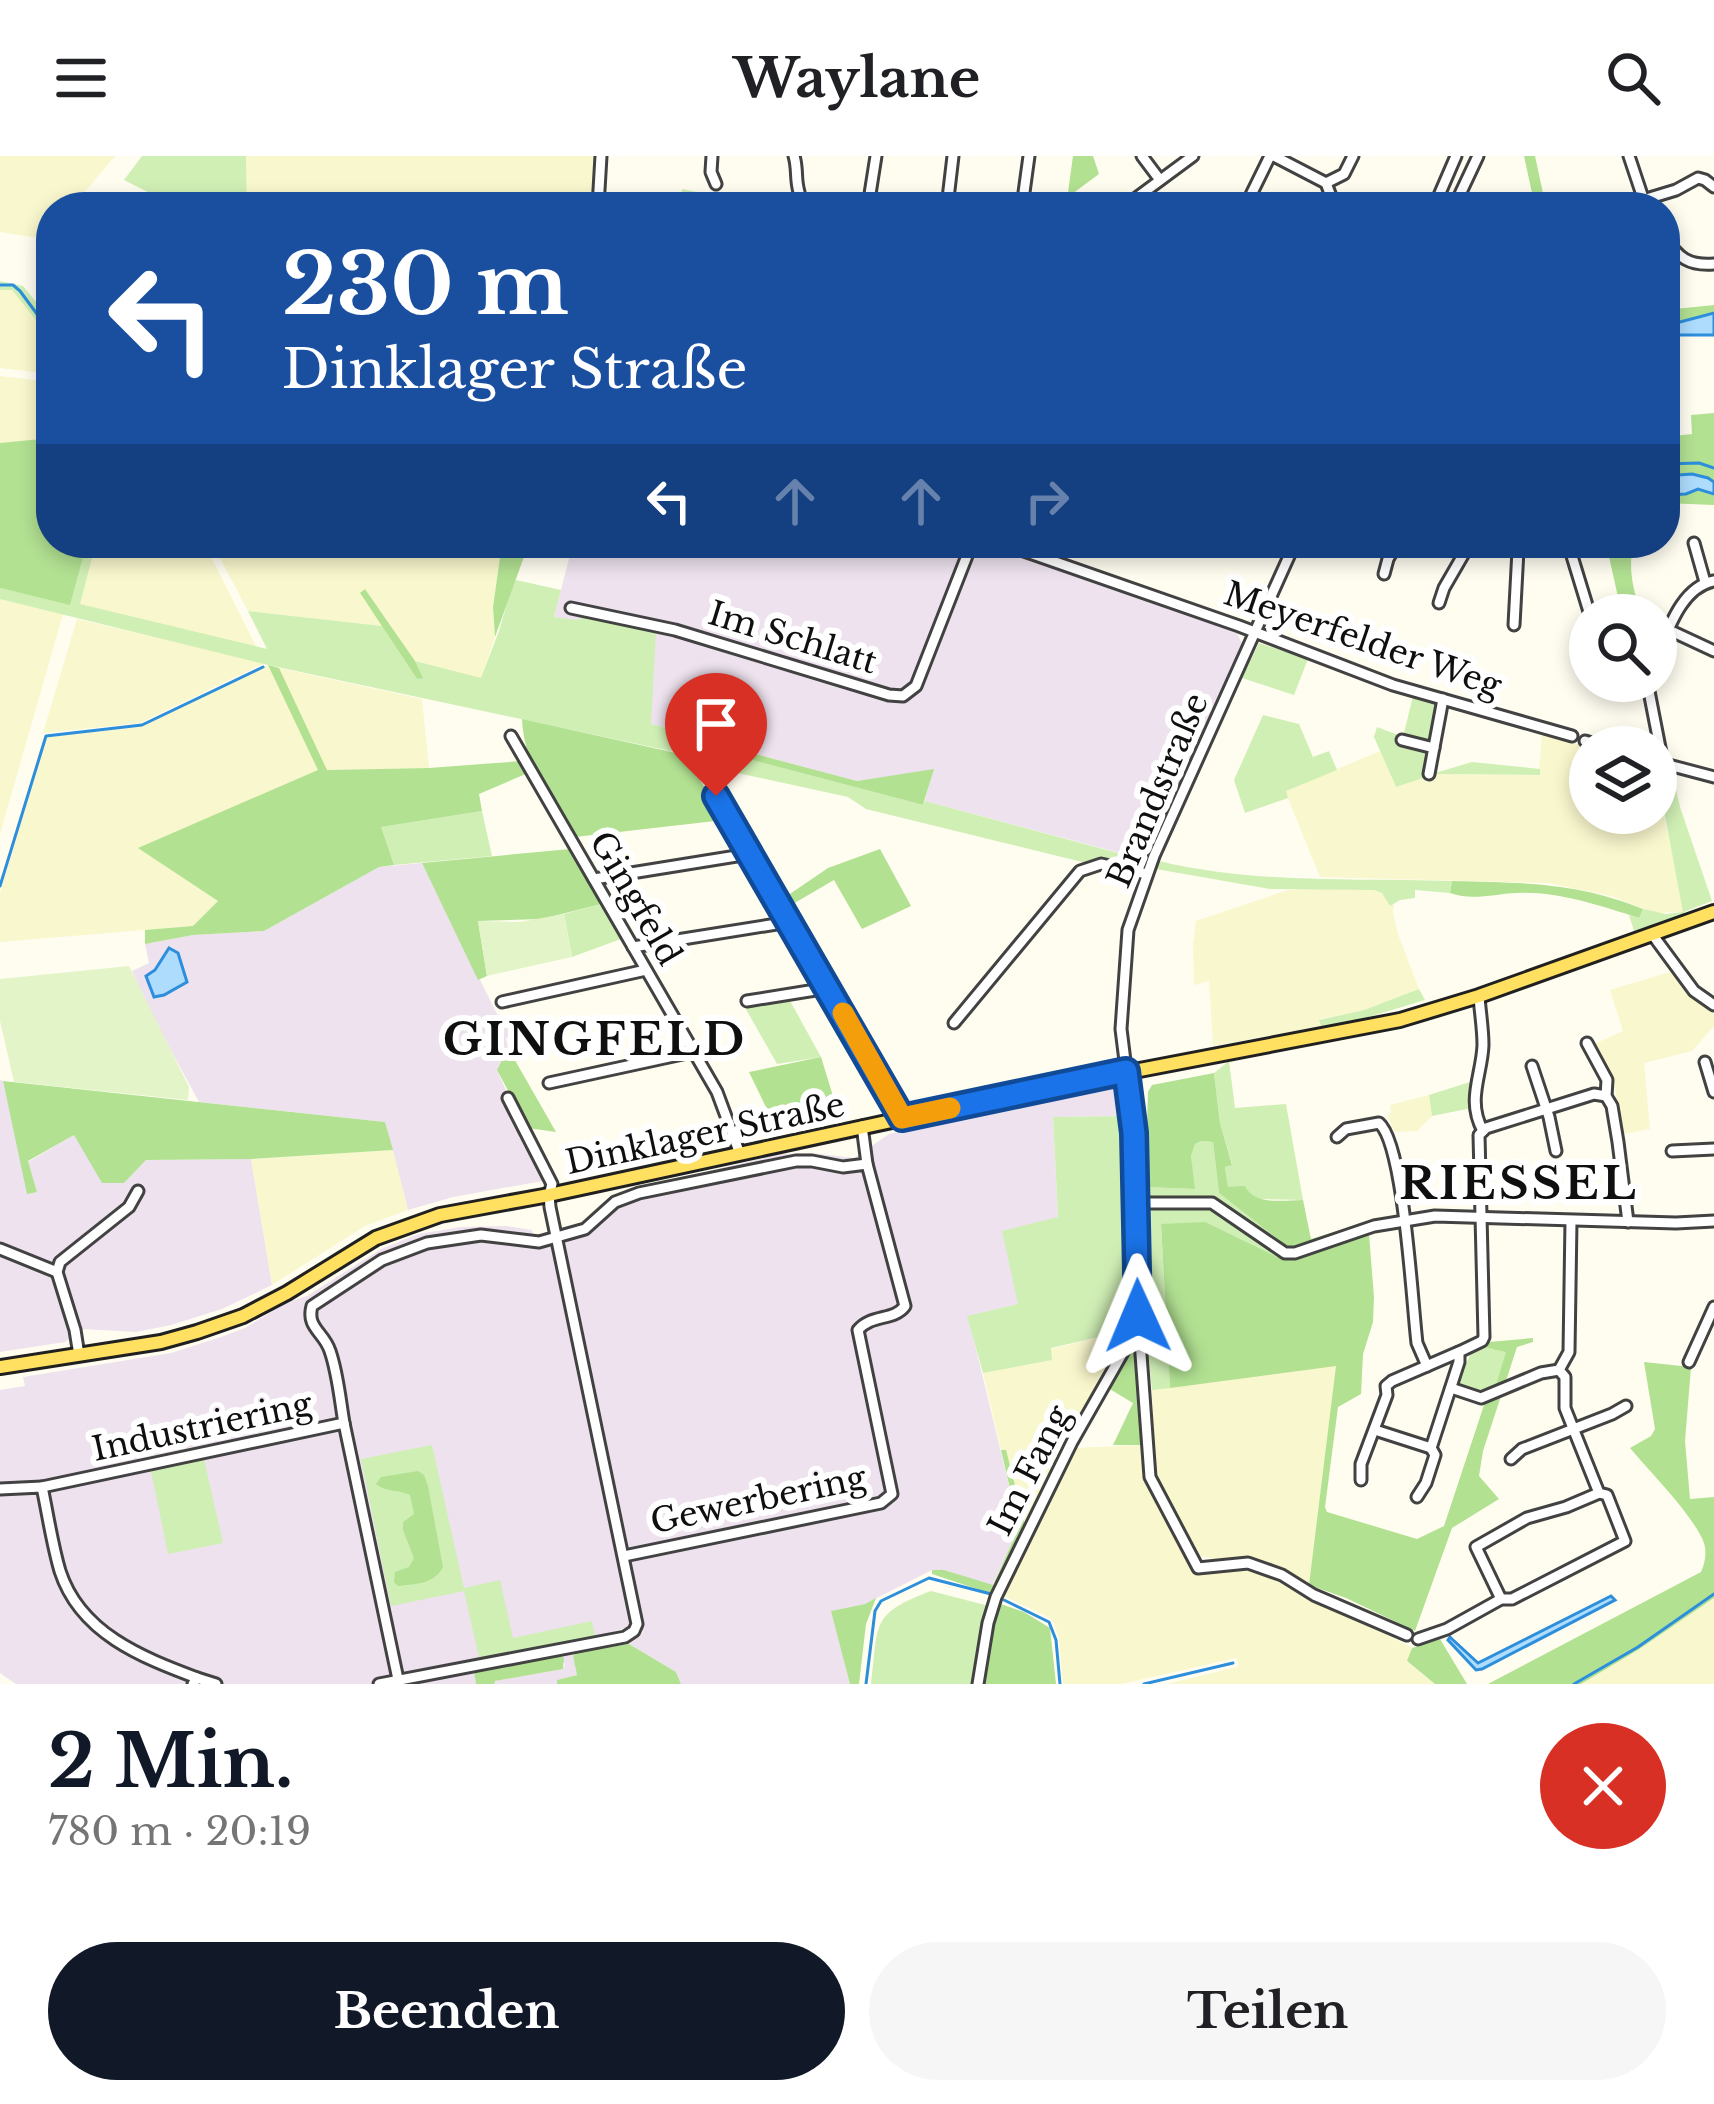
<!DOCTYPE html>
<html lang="de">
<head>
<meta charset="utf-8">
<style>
	body { margin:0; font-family:"Libre Baskerville",serif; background:#f6f6f6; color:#202124; height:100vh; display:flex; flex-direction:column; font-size:45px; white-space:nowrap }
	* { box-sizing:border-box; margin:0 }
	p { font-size:39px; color:#757577 }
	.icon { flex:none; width:66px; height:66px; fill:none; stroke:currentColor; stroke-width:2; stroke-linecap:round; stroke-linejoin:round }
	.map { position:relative; height:1528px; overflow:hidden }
	.side { display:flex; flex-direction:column; background:#fff; flex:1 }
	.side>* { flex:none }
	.guide { position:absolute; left:36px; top:36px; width:1644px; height:366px; border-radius:48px; box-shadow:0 6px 18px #0003; background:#1a4fa0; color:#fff; overflow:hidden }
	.fabs { position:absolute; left:1569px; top:438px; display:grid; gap:24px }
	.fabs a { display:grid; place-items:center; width:108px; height:108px; border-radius:50%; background:#fff; box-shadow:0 6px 18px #0003; font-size:60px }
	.pin { position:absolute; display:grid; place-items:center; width:102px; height:102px; color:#fff; margin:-123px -51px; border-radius:50% 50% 50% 0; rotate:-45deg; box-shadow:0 0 12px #0007 }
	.pin .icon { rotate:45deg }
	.me { position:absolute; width:132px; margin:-66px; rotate:359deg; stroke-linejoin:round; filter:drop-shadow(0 0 9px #0008) }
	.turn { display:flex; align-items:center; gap:42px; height:252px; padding:0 48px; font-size:54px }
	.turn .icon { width:156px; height:156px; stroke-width:2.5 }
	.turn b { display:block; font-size:84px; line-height:102px }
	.lanes { display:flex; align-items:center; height:114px; padding:0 48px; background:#0003; justify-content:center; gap:60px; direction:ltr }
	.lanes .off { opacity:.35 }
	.round { display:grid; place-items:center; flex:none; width:126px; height:126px; border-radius:63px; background:#f6f6f6 }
	.summary { display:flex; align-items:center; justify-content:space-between; height:204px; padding:0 48px }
	h1 { font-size:72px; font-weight:700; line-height:90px; color:#111827 }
	.action { display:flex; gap:24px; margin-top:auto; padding:24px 48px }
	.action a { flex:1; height:138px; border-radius:72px; background:#111827; color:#fff; font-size:48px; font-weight:700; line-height:138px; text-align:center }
	.action a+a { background:#f6f6f6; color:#202124 }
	header { display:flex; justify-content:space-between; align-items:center; height:156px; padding:0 48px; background:#fff; font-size:54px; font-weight:700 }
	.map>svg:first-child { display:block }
	.industrial { fill:#ede2ee }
	.farmland { fill:#f9f7cd }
	.green { fill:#d0efb5 }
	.forest { fill:#b2e192 }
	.pitch { fill:#e3f5c8 }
	.water { fill:#aedcfd; stroke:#2d8edc; stroke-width:3 }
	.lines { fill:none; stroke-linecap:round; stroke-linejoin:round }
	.stream { stroke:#2d8edc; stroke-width:3 }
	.minor-casing { stroke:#424242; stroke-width:15 }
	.major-casing { stroke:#202020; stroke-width:18 }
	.minor { stroke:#fff; stroke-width:9 }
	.major { stroke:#ffe060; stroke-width:12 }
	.route-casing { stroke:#114b97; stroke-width:30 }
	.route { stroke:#1a73e8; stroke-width:21 }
	.slow { stroke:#f59e0b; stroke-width:21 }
	.labels { text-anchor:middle; stroke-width:12; stroke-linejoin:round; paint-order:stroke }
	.street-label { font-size:33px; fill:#0f0f0f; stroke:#fff }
	.district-label { font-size:45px; font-weight:bold; letter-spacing:3px; fill:#0f0f0f; stroke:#fff }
</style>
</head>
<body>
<header><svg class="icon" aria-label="menu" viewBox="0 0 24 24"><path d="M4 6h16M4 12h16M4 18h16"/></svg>Waylane<svg class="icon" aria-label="search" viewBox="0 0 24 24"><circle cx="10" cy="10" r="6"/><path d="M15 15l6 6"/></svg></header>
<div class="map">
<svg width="1714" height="1528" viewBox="0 0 1714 1528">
	<rect width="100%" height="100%" fill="#fffdf0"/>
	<g class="industrial">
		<path d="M573,387H613L660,397L662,387H987L1237,477L1242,488L1146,704L925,645L933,614L857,625L725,590L715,583L650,568L576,465L554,461Z"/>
		<path d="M422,707L497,858L509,862L513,873L506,883L508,892L497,914L544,1021L543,1025L453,1041L408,1054L385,966L199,946L150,856L132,815L149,807L145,788L193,779L264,775L379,711Z"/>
		<path d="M0,924L3,925L28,1037L37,1036L28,1006L74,979L124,1027L146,1004L251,1003L272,1129L222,1153L171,1169L136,1176L84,1173L65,1186L0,1196Z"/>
		<path d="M1107,930L1115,931L1121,937L1125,960L1053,961L1058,1062L1018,1148L968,1160L1019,1371L992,1430L944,1414H932L865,1448L832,1455L850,1528H681L676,1516L629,1488L643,1477L628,1389L577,1154L563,1073L581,1070L602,1049L636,1032L781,998L812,997L854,1002L889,978Z"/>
		<path d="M506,1070L532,1074L534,1081H551L632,1470L595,1481L479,1502L474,1515L476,1528H16L0,1517V1234L25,1230L23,1221L171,1197L221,1181L245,1172L288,1146L307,1140L381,1093L418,1078L461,1071Z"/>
		<path d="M577,1496L573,1500L577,1519L557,1524V1528H494V1525L563,1513L565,1509L560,1499Z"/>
	</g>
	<g class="farmland">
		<path d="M0,0H115L72,51H51V76L45,83L0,76Z"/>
		<path d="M246,0H595L593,51H247Z"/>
		<path d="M0,134H12L51,183V218L0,212Z"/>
		<path d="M0,220L51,226V282L0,287Z"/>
		<path d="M96,387H204L257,492L79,448Z"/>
		<path d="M212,387H502L493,451L495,481L481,523L415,505L366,434L360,438L382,470L248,455Z"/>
		<path d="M0,443L63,458L0,678Z"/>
		<path d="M77,463L265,507L140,567L43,577Z"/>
		<path d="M268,509L319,614L139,692L218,745L193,770L0,786V737L46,581L140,571Z"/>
		<path d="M279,512L422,543L429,612L326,614Z"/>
		<path d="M1542,577L1590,592V657H1656V619L1684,756L1654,757L1611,740L1548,727L1320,721L1285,635L1380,595L1396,631L1435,618L1539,619Z"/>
		<path d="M1320,733L1374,734L1382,737L1390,749L1394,748L1393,757L1398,778L1419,833L1364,854L1320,863L1321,870L1213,890L1209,825L1194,829L1193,788L1196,765L1288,734Z"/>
		<path d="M1670,816L1695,844L1714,858V870L1692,895L1644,907L1650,973L1623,978L1614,927L1592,889L1623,875L1610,834Z"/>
		<path d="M1429,939L1432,960L1417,975L1395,976L1388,961L1391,956L1390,949Z"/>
		<path d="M393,994L408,1054L365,1070L272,1129L251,1003Z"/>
		<path d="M1129,1174L1127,1182L1025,1369L1006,1295L1001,1294L983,1217L1051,1204L1050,1193Z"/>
		<path d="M1337,1209L1309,1429L1276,1409L1256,1403L1240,1401L1220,1404L1196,1399L1155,1318L1152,1234L1228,1222Z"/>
		<path d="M1143,1289L1147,1328L1195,1419L1239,1413L1258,1416L1278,1423L1308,1442L1345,1457L1412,1492L1407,1506L1435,1528H1166L1237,1511L1239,1508L1236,1502L1122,1528H1063L1059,1483L1054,1467L1050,1462L1002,1439L1074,1292Z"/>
		<path d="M1714,1442V1528H1581L1638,1494Z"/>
	</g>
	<g class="green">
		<path d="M142,0H246L247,51H177L124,24Z"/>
		<path d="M682,33L749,47L748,51H679Z"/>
		<path d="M0,125L23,130L51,164V183L12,134H0Z"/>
		<path d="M87,387H96L80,448L267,493L248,455L382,470L417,523L422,521L415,505L481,522L499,475L513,427L516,424L561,434L554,461L576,464L584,461L656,475L651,568L716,584L725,590L720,595L923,649L925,645L1144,704L1139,720L866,653L848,641L724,614L692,602L705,625L703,626L684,598L268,509L0,443V432L70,448Z"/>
		<path d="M1259,487L1308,503L1294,539L1242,522Z"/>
		<path d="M1413,540L1448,549L1435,617L1472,606L1540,613V619L1435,618L1396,631L1374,581L1377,571L1403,581Z"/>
		<path d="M1263,559L1299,568L1313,601L1329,595L1337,614L1286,635L1288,642L1245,657L1234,624Z"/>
		<path d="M1656,612L1672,617L1680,651L1712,745L1684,756V758L1634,775L1629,759L1639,762L1643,753L1666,758L1683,756Z"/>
		<path d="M482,655L492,700L394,709L380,671Z"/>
		<path d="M1159,705C1255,728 1354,722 1452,725L1450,737L1415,734V742L1400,744L1390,750L1382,737L1374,734L1270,733L1156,713Z"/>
		<path d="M601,748L621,783L572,801L564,758Z"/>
		<path d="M1419,833L1425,844L1362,863L1321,870L1319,864L1364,854Z"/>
		<path d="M789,843L821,901L777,908L743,848Z"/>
		<path d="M1229,905L1235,952L1286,948L1303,1044L1257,1043L1228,1032L1225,1011L1232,1008L1220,967L1214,917Z"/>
		<path d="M1473,925L1472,952L1432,960L1429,939Z"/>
		<path d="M1125,960L1136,1138L1129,1174L1051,1192L1052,1204L983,1217L967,1160L1018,1148L1002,1075L1058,1061L1053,961Z"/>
		<path d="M1201,985L1213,986L1219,1037L1285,1089L1278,1101L1161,1068L1170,1232L1152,1234L1148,1193L1142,1170L1144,1151L1140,1070L1143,1064L1145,1031L1194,1033L1191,1000L1195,988Z"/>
		<path d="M1484,1191L1507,1195L1495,1232L1482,1237L1457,1229L1470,1199Z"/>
		<path d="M432,1289L464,1432L500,1424L513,1482L592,1465L595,1481L479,1502L464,1435L391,1450L361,1303Z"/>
		<path d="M204,1303L223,1387L168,1398L151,1315Z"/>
		<path d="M931,1435L989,1450L974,1528H871C879,1468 869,1458 931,1435Z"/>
	</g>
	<g class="forest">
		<path d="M1073,0H1093L1099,18L1072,38L1070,51H1066Z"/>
		<path d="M1524,0H1535L1546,51H1535Z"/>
		<path d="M1714,149V157L1665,170V154Z"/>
		<path d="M1714,257V326C1700,315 1682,319 1665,320V294L1673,293V280L1692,278L1691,259Z"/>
		<path d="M51,282V387H87L70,449L0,432V287Z"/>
		<path d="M1698,332L1714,338V349L1665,347V339L1686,338Z"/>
		<path d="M502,387H529L495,481L493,451Z"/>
		<path d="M1606,387H1634C1627,412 1634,435 1641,459H1622Z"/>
		<path d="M365,433L415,505L423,522L417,523L360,437Z"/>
		<path d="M268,509L279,512L327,614L429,612L522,605L528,617L479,638L482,655L381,671L394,709L379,711L264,775L193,779L145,788V774L193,770L218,745L138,692L318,614Z"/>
		<path d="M522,563L685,599L724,664L575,681C551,642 524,610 522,563Z"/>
		<path d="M725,590L857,625L934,613L923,649L718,595Z"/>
		<path d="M570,693L601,748L542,763L478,765L487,820L478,824L422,707Z"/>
		<path d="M880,693L911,750L862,773L834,724L786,752L781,744L828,712Z"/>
		<path d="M1452,725C1523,727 1576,726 1643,753L1639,762C1601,750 1557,735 1517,737C1493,738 1473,745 1450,737Z"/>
		<path d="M508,892L556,976L528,972L497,914Z"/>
		<path d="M821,901L840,963L777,974L749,916Z"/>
		<path d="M1214,917L1220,967L1232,1009L1225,1011L1228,1031L1245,1030C1254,1050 1284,1044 1303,1044L1311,1083L1368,1066L1374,1141L1373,1166L1363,1198L1361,1238L1338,1251L1325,1351L1327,1356L1417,1383L1444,1370L1485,1246L1495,1232L1506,1196L1484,1191L1489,1186L1533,1182V1186L1517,1191L1483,1295L1479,1320L1499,1343L1452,1372L1415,1475L1346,1442L1309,1429L1336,1210L1170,1232L1161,1068L1205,1066L1277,1101L1285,1089L1219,1037L1213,986L1201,985L1195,988L1191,1000L1195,1033L1145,1031L1148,936L1152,929Z"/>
		<path d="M3,925L385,966L393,994L251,1003L146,1004L124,1027H102L74,979L28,1005L37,1036L27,1038Z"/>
		<path d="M1137,1188L1143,1289H1113L1133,1247L1108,1232Z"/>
		<path d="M1644,1206L1691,1211L1685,1285L1690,1343L1714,1341V1442L1638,1494L1581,1528H1488L1701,1416C1705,1407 1707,1397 1704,1387C1694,1360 1650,1316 1630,1292L1651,1280L1655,1273Z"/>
		<path d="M1001,1294H1006L1025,1369L992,1438L932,1418V1414H944L993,1429L1019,1371Z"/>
		<path d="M418,1315L424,1319L428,1330L443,1411C435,1428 415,1428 398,1430L394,1426L395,1416L409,1411L414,1402L403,1374V1366L414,1358L410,1339C398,1333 387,1337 376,1328L381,1321Z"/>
		<path d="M876,1442L866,1468L859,1528H850L831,1455L865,1448Z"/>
		<path d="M998,1447L1024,1456L1050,1472L1056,1528H982L993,1460Z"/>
		<path d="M1440,1483L1467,1528H1435L1407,1505L1412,1492Z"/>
		<path d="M629,1488L676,1516L681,1528H557V1524L577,1519L573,1500L577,1496Z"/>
		<path d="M560,1499L564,1502L563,1513L495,1525L494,1528H476L474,1515Z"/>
	</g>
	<g class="pitch">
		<path d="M564,758L572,801L487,820L478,765L520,766Z"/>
		<path d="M129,810L189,931L188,944L14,926L0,865V823Z"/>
	</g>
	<g class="water">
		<path d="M1714,157V179H1665V170Z"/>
		<path d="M1692,318L1708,322L1714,326V338L1698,333L1686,338L1665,339V320Z"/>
		<path d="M169,792L178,797L187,826L164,839L154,841L146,820L155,814Z"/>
		<path d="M1611,1440L1615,1444L1482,1513L1476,1514L1448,1484L1450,1481L1452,1483L1478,1507Z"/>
	</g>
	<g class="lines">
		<g class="stream">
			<path d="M0,129H13L20,135L51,177"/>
			<path d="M1665,308L1699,307L1714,312"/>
			<path d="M0,730L46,580L142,569L263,511"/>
			<path d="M1004,1444L1049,1466L1056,1484L1060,1528"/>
			<path d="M866,1528L875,1455L881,1445L929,1422L991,1438"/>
			<path d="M1144,1528L1233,1507"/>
			<path d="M1574,1528L1638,1491L1714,1438"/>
		</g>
		<defs>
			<g id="minor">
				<path d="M712,0L711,16L716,28"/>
				<path d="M794,0C798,13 795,23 799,36"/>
				<path d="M1142,0L1160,24"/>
				<path d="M1274,0L1326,27L1335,51"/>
				<path d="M1629,0L1646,51"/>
				<path d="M1326,27L1344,18L1353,0"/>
				<path d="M598,51L601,0"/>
				<path d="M874,51L870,38L876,0"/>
				<path d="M947,51L953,0"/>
				<path d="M1022,51L1029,0"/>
				<path d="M1124,51L1193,0"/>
				<path d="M1245,51L1270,0"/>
				<path d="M1434,51L1456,0"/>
				<path d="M1454,51L1478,0"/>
				<path d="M1620,51L1676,34L1698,22L1705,24L1714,31"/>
				<path d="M1665,81C1678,102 1689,110 1714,108"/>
				<path d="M1001,387L1239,470L1393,529L1572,580"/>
				<path d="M1500,387L1518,394L1544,387"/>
				<path d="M1568,387L1590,459"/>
				<path d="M1694,387L1705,426"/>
				<path d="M1384,418L1388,403L1397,387"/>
				<path d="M1439,447L1444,432L1470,387"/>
				<path d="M571,452L675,474L889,539L903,540L916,530L972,387"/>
				<path d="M1514,469L1518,394"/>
				<path d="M1669,474L1714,495"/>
				<path d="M1656,502C1668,475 1681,431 1714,425"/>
				<path d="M1647,525L1663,607"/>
				<path d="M511,580L717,936L740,998"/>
				<path d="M1402,584L1434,592"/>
				<path d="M1585,585L1606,591"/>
				<path d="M1661,607L1714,621"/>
				<path d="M1429,618L1443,543"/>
				<path d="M713,632L902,962"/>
				<path d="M594,723L749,698"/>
				<path d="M1652,778L1694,835L1714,849"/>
				<path d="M633,791L789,766"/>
				<path d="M1479,840C1480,856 1483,872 1483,889C1482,919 1466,944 1483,975"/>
				<path d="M747,845L828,832"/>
				<path d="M502,846L646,814"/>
				<path d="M954,867L1080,715L1101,708L1147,718"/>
				<path d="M1587,887L1607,924L1606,940L1612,950L1618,986L1628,1066"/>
				<path d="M1705,906L1714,936"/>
				<path d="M1532,910L1549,961L1556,995"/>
				<path d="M549,927L692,896"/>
				<path d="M862,970L867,1008"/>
				<path d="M1337,981L1346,973L1379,967C1404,988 1412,1146 1417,1187L1427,1210"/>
				<path d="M1672,995L1714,993"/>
				<path d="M1136,1047H1212L1285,1097H1295L1374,1070L1435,1060L1676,1067L1714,1065"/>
				<path d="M0,1093L57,1116"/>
				<path d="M1139,1171L1150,1321L1198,1412L1248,1407L1282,1419L1314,1439L1407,1479"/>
				<path d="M79,1199L75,1174L57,1116L60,1106L129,1051L138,1035"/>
				<path d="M1689,1206L1714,1151"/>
				<path d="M1451,1232L1481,1242L1541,1217L1559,1214"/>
				<path d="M344,1267L399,1528"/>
				<path d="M1375,1274L1431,1292"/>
				<path d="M1511,1303L1522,1293L1612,1258L1626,1250"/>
				<path d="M1361,1324V1308L1387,1239L1386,1230L1392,1225L1459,1196"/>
				<path d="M42,1331L344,1267C340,1244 338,1218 330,1195C324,1176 306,1172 312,1150L382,1104L427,1087L481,1079L539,1086L585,1073L615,1046L639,1037L796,1005H812L843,1011L867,1008L905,1150C894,1165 871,1158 858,1174L892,1338L881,1347L624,1400"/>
				<path d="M0,1333L42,1331C48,1359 52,1388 60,1415C80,1477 141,1501 197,1522"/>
				<path d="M1417,1341L1426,1327L1435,1299L1431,1292L1459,1206V1196L1482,1185L1484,1181L1479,979L1486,972L1594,938L1606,940"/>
				<path d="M1501,1443L1476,1391L1527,1362L1566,1351L1599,1337"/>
				<path d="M1418,1483L1447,1473L1501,1443H1512L1625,1385L1607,1339L1599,1337L1565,1252V1221L1559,1214L1569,1196L1571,1065"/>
				<path d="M193,1528L197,1522L216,1528"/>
				<path d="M379,1528L625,1481L634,1475L637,1468L550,1051L549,1039L552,1028L508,942"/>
				<path d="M978,1528L988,1467L996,1441L1072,1286L1134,1177L1139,1160L1134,977L1121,873L1128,774L1154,700L1295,387"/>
			</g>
			<path id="major" d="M0,1211L161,1186L197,1176L243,1160L287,1137L376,1082L440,1059L549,1039L1035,934L1400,864L1479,840L1714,756"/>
		</defs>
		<use href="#minor" class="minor-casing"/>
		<use href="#major" class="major-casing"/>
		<use href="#minor" class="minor"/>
		<use href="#major" class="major"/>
	</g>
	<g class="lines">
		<defs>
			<path id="route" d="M716,640L902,962L1126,915L1134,977L1138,1160"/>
		</defs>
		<use href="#route" class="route-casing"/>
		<use href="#route" class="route"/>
		<path class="slow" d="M843,857L902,962L950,952"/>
	</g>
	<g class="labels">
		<g class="street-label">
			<text transform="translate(793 481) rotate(17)" y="12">Im Schlatt</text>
			<text transform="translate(1363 483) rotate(19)" y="12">Meyerfelder Weg</text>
			<text transform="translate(1157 634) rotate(-67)" y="12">Brandstraße</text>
			<text transform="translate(636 742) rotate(60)" y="12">Gingfeld</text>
			<text transform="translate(705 977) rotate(-12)" y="12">Dinklager Straße</text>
			<text transform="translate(202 1270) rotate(-12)" y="12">Industriering</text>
			<text transform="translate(1029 1314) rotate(-63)" y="12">Im Fang</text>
			<text transform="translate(758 1343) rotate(-12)" y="12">Gewerbering</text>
		</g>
		<g class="district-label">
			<text x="595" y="899">GINGFELD</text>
			<text x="1519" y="1043">RIESSEL</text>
		</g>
	</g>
</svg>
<div class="fabs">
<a><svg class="icon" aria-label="search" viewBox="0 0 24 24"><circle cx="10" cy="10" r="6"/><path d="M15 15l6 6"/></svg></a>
<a><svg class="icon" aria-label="layers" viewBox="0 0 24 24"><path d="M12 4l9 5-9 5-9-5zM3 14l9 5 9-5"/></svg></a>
</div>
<div class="pin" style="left:716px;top:640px;background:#d93025"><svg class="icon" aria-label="arrive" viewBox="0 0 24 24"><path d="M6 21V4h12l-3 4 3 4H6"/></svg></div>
<svg class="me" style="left:1138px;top:1160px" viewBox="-20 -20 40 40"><path d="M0-17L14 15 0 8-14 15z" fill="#1a73e8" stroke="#fff" stroke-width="4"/></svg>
<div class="guide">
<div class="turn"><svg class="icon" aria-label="left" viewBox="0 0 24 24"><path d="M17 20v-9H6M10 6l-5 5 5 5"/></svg><div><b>230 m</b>Dinklager Straße</div></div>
<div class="lanes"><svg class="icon" aria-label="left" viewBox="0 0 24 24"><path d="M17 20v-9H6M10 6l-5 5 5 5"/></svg><svg class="icon off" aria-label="ahead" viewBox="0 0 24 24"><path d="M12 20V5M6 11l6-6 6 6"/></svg><svg class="icon off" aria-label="ahead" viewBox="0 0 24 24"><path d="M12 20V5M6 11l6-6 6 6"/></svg><svg class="icon off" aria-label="right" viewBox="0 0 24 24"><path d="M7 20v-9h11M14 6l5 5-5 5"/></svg></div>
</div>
</div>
<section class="side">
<div class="summary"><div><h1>2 Min.</h1><p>780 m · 20:19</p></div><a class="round" style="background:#d93025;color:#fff"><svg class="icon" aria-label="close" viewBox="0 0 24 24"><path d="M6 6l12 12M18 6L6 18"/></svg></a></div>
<div class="action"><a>Beenden</a><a>Teilen</a></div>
</section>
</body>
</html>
